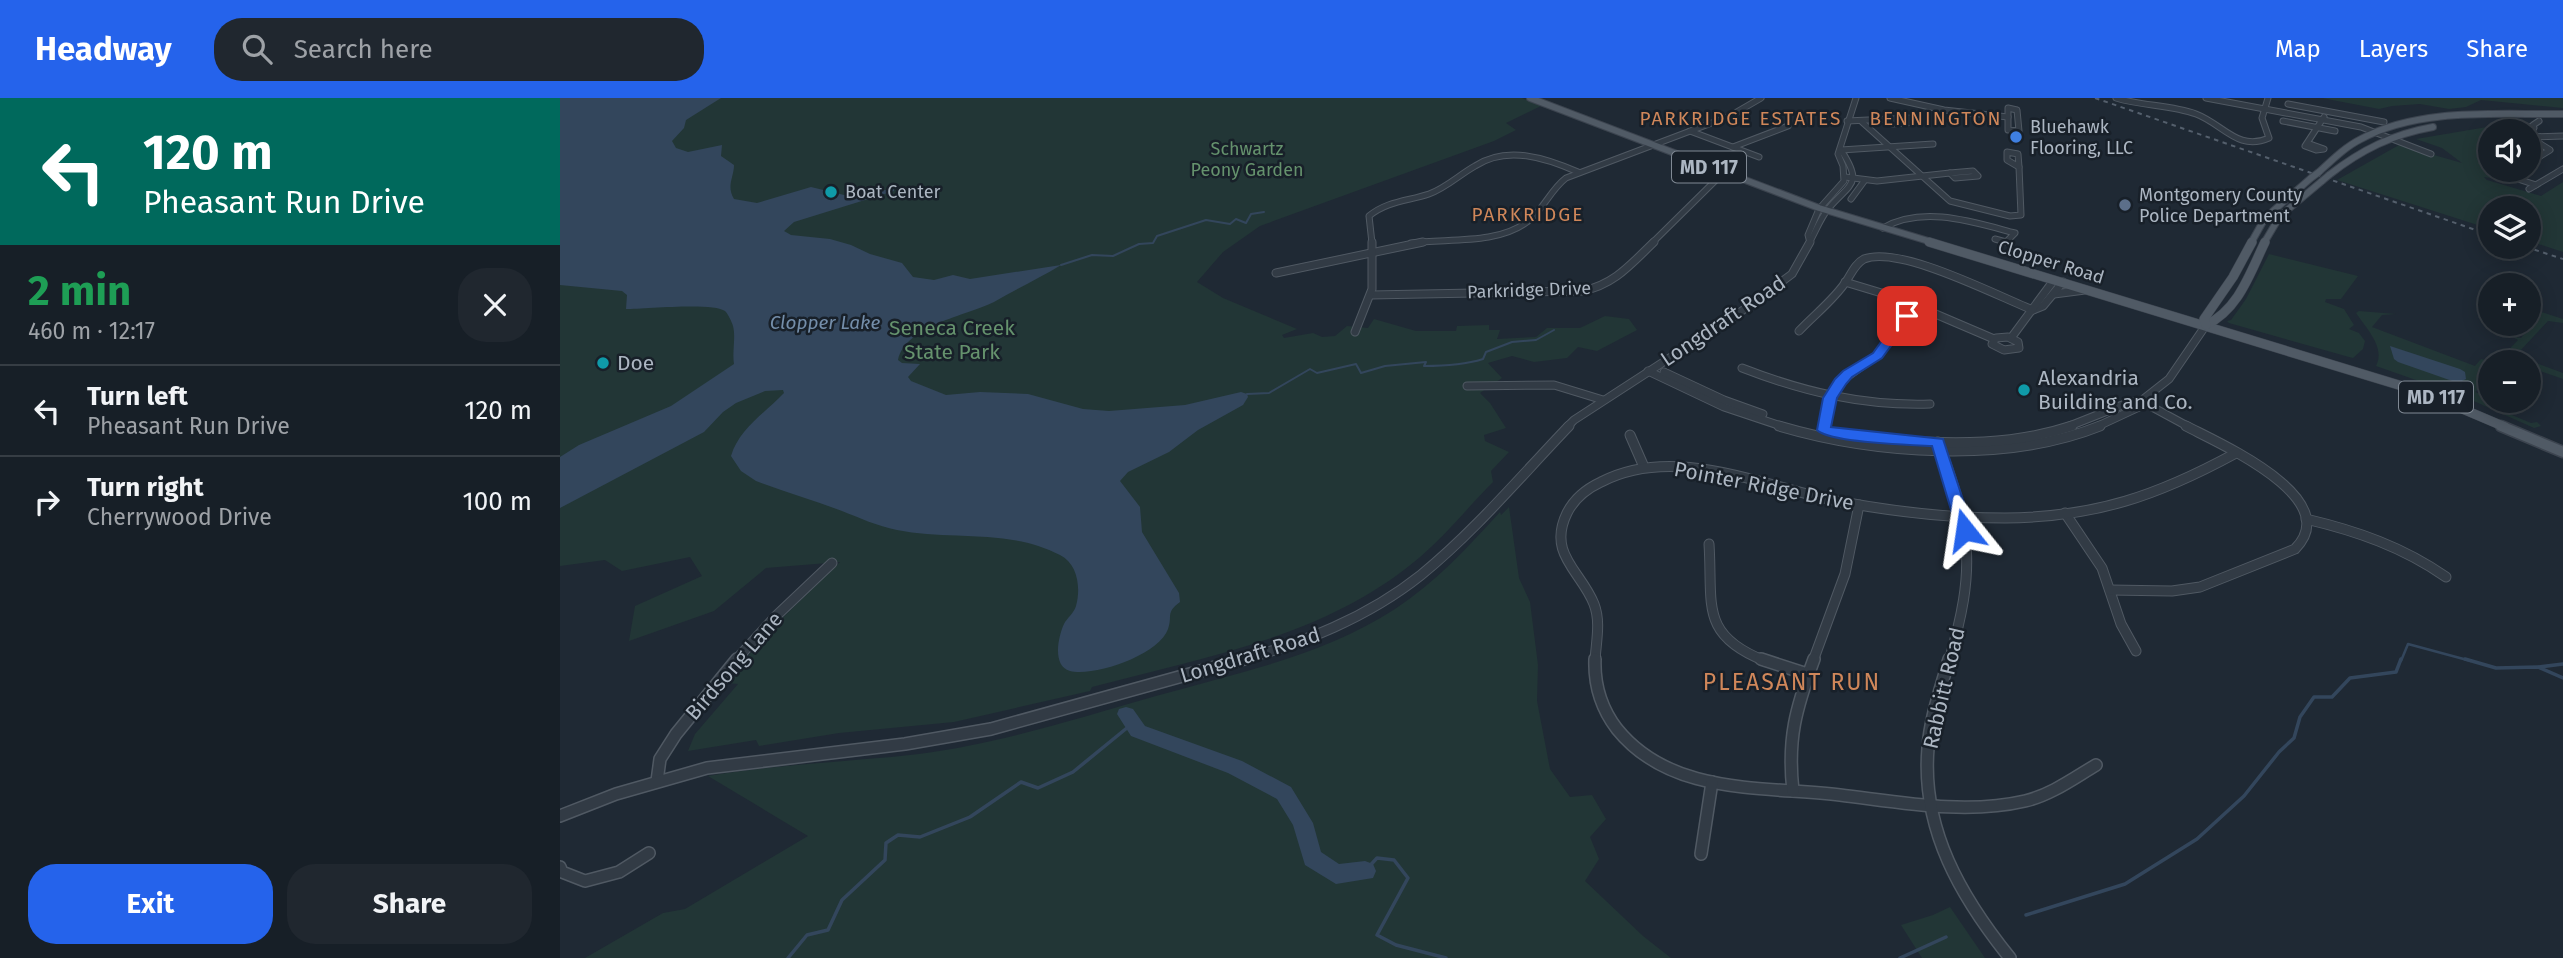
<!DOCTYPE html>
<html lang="en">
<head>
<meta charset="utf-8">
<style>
	body { margin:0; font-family:"Fira Sans",sans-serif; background:#20272f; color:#f1f3f6; height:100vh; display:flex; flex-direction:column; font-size:26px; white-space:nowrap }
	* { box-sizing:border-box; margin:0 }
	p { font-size:23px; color:#9ea2a7 }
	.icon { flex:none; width:38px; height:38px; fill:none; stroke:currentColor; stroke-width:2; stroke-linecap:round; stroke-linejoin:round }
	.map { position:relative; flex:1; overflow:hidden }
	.drawer { display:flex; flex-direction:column; background:#171f27; width:560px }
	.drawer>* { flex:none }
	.guide { background:#00695c; color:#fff; overflow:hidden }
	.fabs { position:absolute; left:1918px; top:21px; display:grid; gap:14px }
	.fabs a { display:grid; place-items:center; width:63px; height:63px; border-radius:50%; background:#171f27; box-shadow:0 4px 18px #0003,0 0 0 2px #363d44; font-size:35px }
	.pin { position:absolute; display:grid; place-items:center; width:60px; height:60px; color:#fff; margin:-30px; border-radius:14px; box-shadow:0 4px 10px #0006 }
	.me { position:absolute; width:77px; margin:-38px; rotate:345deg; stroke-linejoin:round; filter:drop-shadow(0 0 5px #0008) }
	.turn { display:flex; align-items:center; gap:24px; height:147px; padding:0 28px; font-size:32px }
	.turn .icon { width:91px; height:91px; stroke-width:2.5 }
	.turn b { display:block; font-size:49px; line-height:60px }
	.round { display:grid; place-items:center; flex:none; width:74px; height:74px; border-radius:28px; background:#20272f }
	.headline { display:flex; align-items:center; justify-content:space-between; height:119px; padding:0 28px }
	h1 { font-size:42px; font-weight:700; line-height:52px; color:#1e9e55 }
	.cta { display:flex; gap:14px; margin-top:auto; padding:14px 28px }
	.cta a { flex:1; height:80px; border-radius:28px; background:#2563eb; color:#fff; font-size:28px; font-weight:700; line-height:80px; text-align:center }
	.cta a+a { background:#20272f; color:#f1f3f6 }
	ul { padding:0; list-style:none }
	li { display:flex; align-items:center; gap:21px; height:91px; padding:0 28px; border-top:2px solid #363d44 }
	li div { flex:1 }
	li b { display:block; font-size:26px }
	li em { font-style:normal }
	header { display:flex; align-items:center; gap:42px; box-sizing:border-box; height:98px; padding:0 35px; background:#2563eb; color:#fff }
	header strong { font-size:33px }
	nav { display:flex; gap:38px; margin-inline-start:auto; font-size:24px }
	.search { width:490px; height:63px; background:#20272f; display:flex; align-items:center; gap:18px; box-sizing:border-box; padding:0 24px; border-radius:28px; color:#9ea2a7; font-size:26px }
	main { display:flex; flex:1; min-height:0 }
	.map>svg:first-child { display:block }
	.green { fill:#223636 }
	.water { fill:#33465c }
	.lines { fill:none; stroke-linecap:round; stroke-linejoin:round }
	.stream-far2 { stroke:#33465c; stroke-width:2 }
	.stream-far1 { stroke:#33465c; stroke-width:2.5 }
	.stream { stroke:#33465c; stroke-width:3.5 }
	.river { fill:#33465c; fill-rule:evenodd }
	.minor-far3-casing { stroke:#505963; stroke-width:7 }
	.minor-far2-casing { stroke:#505963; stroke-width:9 }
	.minor-far1-casing { stroke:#505963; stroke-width:11 }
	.minor-casing { stroke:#505963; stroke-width:14 }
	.major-far2-casing { stroke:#3c444f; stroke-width:8 }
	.major-far1-casing { stroke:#3c444f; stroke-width:10 }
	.major-casing { stroke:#3c444f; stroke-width:13 }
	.minor-far3 { stroke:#323b45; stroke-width:5 }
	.minor-far2 { stroke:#323b45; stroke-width:7 }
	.minor-far1 { stroke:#323b45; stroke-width:9 }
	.minor { stroke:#323b45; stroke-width:11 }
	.major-far2 { stroke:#505a65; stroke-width:6 }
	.major-far1 { stroke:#505a65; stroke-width:9 }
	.major { stroke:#505a65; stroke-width:10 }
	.rail { stroke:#545f6c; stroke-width:2; stroke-dasharray:4.5 4.5; stroke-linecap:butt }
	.major-bridge-casing { stroke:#3c444f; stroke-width:8; stroke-linecap:butt }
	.major-bridge { stroke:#505a65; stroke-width:6 }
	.route { fill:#2563eb; stroke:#184099; stroke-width:2 }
	.shop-dot { fill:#3f7fe0; stroke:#182029; stroke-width:2.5 }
	.culture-dot { fill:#0f9aa8; stroke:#182029; stroke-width:2.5 }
	.service-dot { fill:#5c6f8a; stroke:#182029; stroke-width:2.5 }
	.labels { text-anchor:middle; stroke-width:5; stroke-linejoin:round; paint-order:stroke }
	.far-poi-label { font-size:18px; fill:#acb6c2; stroke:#182029; text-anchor:start }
	.far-park-label { font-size:18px; fill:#65926d; stroke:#182029 }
	.far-street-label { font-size:18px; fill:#acb6c2; stroke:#182029 }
	.far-neighbourhood-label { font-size:19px; letter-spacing:2px; fill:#d0875a; stroke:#182029 }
	.shield { fill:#182029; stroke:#808994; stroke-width:2 }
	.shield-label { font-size:19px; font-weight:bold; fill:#acb6c2 }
	.far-water-label { font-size:19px; font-style:italic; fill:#748eaa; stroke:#182029 }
	.street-label { font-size:21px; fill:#acb6c2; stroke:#182029 }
	.park-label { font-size:21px; fill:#65926d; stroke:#182029 }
	.poi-label { font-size:21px; fill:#acb6c2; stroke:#182029; text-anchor:start }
	.neighbourhood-label { font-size:23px; letter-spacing:2px; fill:#d0875a; stroke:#182029 }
</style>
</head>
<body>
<header>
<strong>Headway</strong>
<div class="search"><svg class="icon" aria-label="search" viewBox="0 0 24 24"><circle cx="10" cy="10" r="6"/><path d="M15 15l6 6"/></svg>Search here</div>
<nav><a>Map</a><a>Layers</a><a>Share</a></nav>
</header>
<main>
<section class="drawer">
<div class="guide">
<div class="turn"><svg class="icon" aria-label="left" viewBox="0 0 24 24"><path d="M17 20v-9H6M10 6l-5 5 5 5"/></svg><div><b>120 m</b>Pheasant Run Drive</div></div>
</div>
<div class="headline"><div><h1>2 min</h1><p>460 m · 12:17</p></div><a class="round"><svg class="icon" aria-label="close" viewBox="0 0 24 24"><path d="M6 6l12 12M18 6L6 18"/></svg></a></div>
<ul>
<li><svg class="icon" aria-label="left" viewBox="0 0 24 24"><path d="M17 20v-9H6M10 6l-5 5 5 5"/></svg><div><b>Turn left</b><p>Pheasant Run Drive</p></div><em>120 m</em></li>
<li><svg class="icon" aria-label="right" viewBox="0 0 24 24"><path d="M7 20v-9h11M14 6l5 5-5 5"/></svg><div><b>Turn right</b><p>Cherrywood Drive</p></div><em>100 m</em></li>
</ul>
<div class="cta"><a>Exit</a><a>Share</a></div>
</section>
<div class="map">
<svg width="2003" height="860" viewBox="0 0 2003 860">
	<rect width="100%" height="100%" fill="#1f2934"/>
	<g class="green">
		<path d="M0,0H962L981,8L946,25L956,32L934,43L700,128L663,154L637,184L663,200L737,231L722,237L724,240L753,235L762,239L775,238L787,228L808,230L814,221L856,233H896L897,228L929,227V232H940L937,241L976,239L987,230H1020L1045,218L1069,221L1077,232L1037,253L1018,249L1007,260L974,264L952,258L928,265L942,280L920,295L930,305L946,330L924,337L925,343L949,354L931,373L933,384C907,410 883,441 854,464C763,539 644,559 532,589L530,593L394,624L279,635L199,648L196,642L128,653L135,636L178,586L167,585L203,539L280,464L206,470L154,513L69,543L75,508L142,478L130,459L62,473L45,462L0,468Z"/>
		<path d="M1762,0H2003V10L1921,2L1906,9L1889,11L1860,6L1832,8L1819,11Z"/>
		<path d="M1927,29L1934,33H1930V72H1942L1933,77L1938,81L1924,79L1927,82L1981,98L2003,84V154L1969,143V110H1930V131L1777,82L1839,47L1902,65L1882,50L1856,41Z"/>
		<path d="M1709,156L1798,178L1781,201H1766L1765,204L1784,211L1794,227L1789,231L1799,235L1805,243L1803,251L1793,260L1789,259L1669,225L1667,223L1671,222L1686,201Z"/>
		<path d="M1969,210L2003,221V225L1988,223L1957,256L1963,258L1962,260L2003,275V281L1969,269V264L1949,262L1937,264L1958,242L1953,239L1961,240L1966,234L1962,230L1969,232L1980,220L1969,214Z"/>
		<path d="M1799,213L1836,216L1822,217L1812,229L1915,268L1921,261L1932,264L1930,280L1925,285L1930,289L1921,288L1915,294L1921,296L1920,299L1929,304L1928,307L1971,325L1977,324L1981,328L1974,330L1907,300L1816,268C1826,250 1806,230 1796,215Z"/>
		<path d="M949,409L959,480L970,504L978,567L977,603L990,671L1010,699L1032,697L1046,721L1030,739L1039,761L1025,783L1083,838L1111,860H25L103,815L125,811L248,738L148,678C218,666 289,664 359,656C440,646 518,620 596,598C677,575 763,558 835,511C876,484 907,450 940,414L941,417Z"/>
		<path d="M1390,809L1425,860H1362L1341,827L1373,817Z"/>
	</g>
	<g class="water">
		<path d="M0,0H161L126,22L124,30L112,43L116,50L128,54L162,47L161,58L174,67C174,79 166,88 174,101L197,105L251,89L284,97L334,91V93L234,124L224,133L231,137L270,141L291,147L310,156L342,165L353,179L374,182L393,177L410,181L501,167C480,180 456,191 434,204C406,218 346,227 338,262L342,265L360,266L348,279L351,283L386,297L420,294L468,296L523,311L549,313L625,307L681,294L687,296L688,299L683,307L638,332L609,354L568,374L560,383L580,409L582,434L619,495L620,504C605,515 613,518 608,531C599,557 534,579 510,573C492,568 498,539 504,526C507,520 514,515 516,508C521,490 518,466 500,457C448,430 390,443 337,432C317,428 300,420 282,413C253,402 224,394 196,383L181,373L171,358C179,331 205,315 224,295L223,292L205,293L176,305L163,314L144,334L0,410V359L19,347L111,308L174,266C172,254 176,239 173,228C172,224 168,216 165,213C154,204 83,211 66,211L67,197L62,193L0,187Z"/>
		<path d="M1830,248L1900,271L1905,274L1906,281L1898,285L1838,264L1834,261Z"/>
	</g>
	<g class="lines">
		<g class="stream-far2">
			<path d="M501,167L532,157L553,158L579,146L593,145L597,138L646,122L670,126L676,121L686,125L691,116L704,114"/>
			<path d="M687,296L709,295L750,271L757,275L796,266L801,275L825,268L866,264L864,268C884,268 904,267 923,261L926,254L952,244L976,242L994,232"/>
		</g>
		<path class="stream-far1" d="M1841,563L1848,546L1911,563"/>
		<g class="stream">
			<path d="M1905,561L1936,570L1978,569L2003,580"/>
			<path d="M1979,569L2003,566"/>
			<path d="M805,773L817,760L834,762L848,780L817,837L836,847L886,860"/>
			<path d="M1466,817L1565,786L1637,741L1684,698L1719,654L1734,640L1740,619L1754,599H1772L1790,580L1836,574L1841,561"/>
			<path d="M228,860L247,837L268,832L282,802L325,762L326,745L338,737L360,739L410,719L461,684L478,690L513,674L573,625"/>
			<path d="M1340,860L1386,839"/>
		</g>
		<path class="river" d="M566,609L573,611L585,628L682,663L731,689L753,725L761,754L779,766L805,763L813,766L816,773L813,780L776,786L745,767L733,727L717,701L668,675L571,638L557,616L559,611Z"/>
		<defs>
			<g id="minor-far3">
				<path d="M1330,0L1384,12L1448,19"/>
				<path d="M1556,0C1582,8 1611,7 1636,16C1663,26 1678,54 1709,40L1702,20L1708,0"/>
				<path d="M1646,0L1801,29L1871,56"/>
				<path d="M1728,6L1824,24"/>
				<path d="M1448,10L1457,12L1459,33L1448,32Z"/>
				<path d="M1287,23L1351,20L1356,24L1332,26L1327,22"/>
				<path d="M1723,23L1775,33"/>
				<path d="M1302,24L1390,103L1450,118L1461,117L1459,69"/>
				<path d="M1948,24L1974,30L1973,27L1979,23"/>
				<path d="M1130,33L1199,59"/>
				<path d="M1747,45L1764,51L1756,52L1745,48L1764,19"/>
				<path d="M1173,49L1228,28"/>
				<path d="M1281,52L1373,46"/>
				<path d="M1447,54L1458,56L1459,69L1447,62Z"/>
				<path d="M1969,65L1990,52L1969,39L2003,38"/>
				<path d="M1958,72L1949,78L1976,87"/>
				<path d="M1413,73L1418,78L1395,80L1390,75Z"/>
				<path d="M1285,79L1317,83L1390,75"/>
				<path d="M1969,91L2003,71"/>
				<path d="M1291,101L1305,82"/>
				<path d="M1323,130C1363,107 1413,124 1455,135L1446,144L1435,141"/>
				<path d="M1249,141L1248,137L1259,111L1284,83L1283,68L1278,56L1296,0"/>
				<path d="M812,145L809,118C827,103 848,103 869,96C886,90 899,77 915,68C947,47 986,60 1018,74"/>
				<path d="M851,145C887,140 936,147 967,124C983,113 990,92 1006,80L1170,18L1201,0"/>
				<path d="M1092,145L1158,80L1166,76"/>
				<path d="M1249,145C1255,135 1260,121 1268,111C1290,85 1304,87 1281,52"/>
			</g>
			<g id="minor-far2">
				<path d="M716,175L863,144"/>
				<path d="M1285,184L1338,200L1434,241"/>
				<path d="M1494,196L1525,192"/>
				<path d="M811,197L1022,193C1054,187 1071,166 1094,144"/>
				<path d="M1473,212L1483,208L1503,184"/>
				<path d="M1239,233C1255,216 1275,201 1287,182C1292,174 1296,165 1304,161C1340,147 1437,198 1473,212"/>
				<path d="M795,234L812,191V144"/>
				<path d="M1448,239L1458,244L1459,250L1444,252L1432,246L1436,240Z"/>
				<path d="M1451,240L1494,182"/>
				<path d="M1182,270C1244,294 1303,308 1370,306"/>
				<path d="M1088,273L1164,309L1224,329"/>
				<path d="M1104,274L1164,302L1203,316"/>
				<path d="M907,288L994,287L1043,302"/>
				<path d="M1581,303L1629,329"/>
				<path d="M1007,329L1014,322L1179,215L1232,176L1250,144"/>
				<path d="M1265,329L1271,302L1281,283L1320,255L1345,221L1359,209"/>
				<path d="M1507,329L1570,304L1581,303"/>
				<path d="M1536,329L1579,309L1581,303L1609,281L1646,227"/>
			</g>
			<g id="minor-far1">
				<path d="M1219,328C1314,356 1445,366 1540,328"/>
				<path d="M1264,332L1265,328"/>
				<path d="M1070,337L1084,369"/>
				<path d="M1334,342C1394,347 1455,347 1512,328"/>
				<path d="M1378,344C1412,434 1416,470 1389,563"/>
				<path d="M1505,415L1542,470L1561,526L1576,553"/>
				<path d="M1746,421C1797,433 1843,449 1886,479"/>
				<path d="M1149,446C1153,506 1139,537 1205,563"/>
				<path d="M1550,492L1612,493L1640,489L1735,451C1786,400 1658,345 1626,328"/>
				<path d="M175,563L216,518L272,465"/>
				<path d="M678,563C743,545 807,520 861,477C915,433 961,378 1009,328"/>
				<path d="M1035,563C1036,544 1041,524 1034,506C1021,473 987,456 1007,415C1014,401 1026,391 1041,384C1116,345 1206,390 1282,404C1336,414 1391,420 1445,420C1536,419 1597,398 1676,355"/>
				<path d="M1253,563L1285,476L1299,407"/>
			</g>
			<g id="minor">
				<path d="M1035,561C1034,587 1041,610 1057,631C1111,698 1203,688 1280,697C1339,704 1405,717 1465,703C1491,697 1514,680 1536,667"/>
				<path d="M1201,561L1247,576"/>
				<path d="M1389,561C1381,590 1370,620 1368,650C1361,731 1401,799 1450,860"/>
				<path d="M97,683L100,661L116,636L177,561"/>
				<path d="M1233,693C1227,641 1236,610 1254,561"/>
				<path d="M0,718L56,696L147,670L345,646L431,631L684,561"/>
				<path d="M1141,756L1152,684"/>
				<path d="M0,769L2,774L25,783L59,774L89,755"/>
			</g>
			<g id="major-far2">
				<path d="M970,0L1259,110L1375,145"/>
				<path d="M1759,74C1772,62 1785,49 1801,41C1860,9 1938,17 2003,16"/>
				<path d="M1769,77C1801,52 1833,36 1873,29"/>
				<path d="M1691,145L1705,120L1751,80"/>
				<path d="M1704,145L1720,118L1762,83"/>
			</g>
			<g id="major-far1">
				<path d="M1369,144L1865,295L1945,329"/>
				<path d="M1646,227C1679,211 1690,175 1705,144"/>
				<path d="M1646,227L1644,221L1673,179L1692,144"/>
			</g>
			<path id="major" d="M1941,328L2003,354"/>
		</defs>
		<use href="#minor-far3" class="minor-far3-casing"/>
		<use href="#minor-far2" class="minor-far2-casing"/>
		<use href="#minor-far1" class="minor-far1-casing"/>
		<use href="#minor" class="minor-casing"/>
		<use href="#major-far2" class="major-far2-casing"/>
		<use href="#major-far1" class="major-far1-casing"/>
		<use href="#major" class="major-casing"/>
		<use href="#minor-far3" class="minor-far3"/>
		<use href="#minor-far2" class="minor-far2"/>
		<use href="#minor-far1" class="minor-far1"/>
		<use href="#minor" class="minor"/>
		<use href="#major-far2" class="major-far2"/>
		<use href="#major-far1" class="major-far1"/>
		<use href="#major" class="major"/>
		<g class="rail">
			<path d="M1535,0L1930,137"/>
			<path d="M1966,149L2003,161"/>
		</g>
		<defs>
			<g id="major-bridge">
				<path d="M1751,80L1759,74"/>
				<path d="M1762,83L1769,77"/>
			</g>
		</defs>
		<use href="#major-bridge" class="major-bridge-casing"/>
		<use href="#major-bridge" class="major-bridge"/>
	</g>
	<path class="route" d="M1347,214L1353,218L1322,260L1292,279L1286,286L1277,300L1271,329L1383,341L1413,432L1411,436H1400L1397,432L1372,348C1350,347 1270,345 1257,332L1263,300L1275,281L1283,273L1313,255L1342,215Z"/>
	<circle class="shop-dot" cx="1456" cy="39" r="7"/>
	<g class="culture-dot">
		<circle cx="271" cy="94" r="7"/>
		<circle cx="43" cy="265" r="7"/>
		<circle cx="1464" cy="292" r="7"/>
	</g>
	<circle class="service-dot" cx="1565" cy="107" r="7"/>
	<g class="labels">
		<g class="far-poi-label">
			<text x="1470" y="35">Bluehawk<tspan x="1470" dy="21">Flooring, LLC</tspan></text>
			<text x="285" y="100">Boat Center</text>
			<text x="1579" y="103">Montgomery County<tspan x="1579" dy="21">Police Department</tspan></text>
		</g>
		<g class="far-park-label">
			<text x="687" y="57">Schwartz<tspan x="687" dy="21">Peony Garden</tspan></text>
		</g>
		<g class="far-street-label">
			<text transform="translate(1491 164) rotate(17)" y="6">Clopper Road</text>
			<text transform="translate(969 192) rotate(-2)" y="6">Parkridge Drive</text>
		</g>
		<g class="far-neighbourhood-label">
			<text x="1181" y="27">PARKRIDGE ESTATES</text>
			<text x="1376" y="27">BENNINGTON</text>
			<text x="968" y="123">PARKRIDGE</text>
		</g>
		<g class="shield">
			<rect x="1112" y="53.5" width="74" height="31" rx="5"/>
			<rect x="1839" y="283.5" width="74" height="31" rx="5"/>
		</g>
		<g class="shield-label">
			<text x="1149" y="76">MD 117</text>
			<text x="1876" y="306">MD 117</text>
		</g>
		<g class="far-water-label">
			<text x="265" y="231">Clopper Lake</text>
		</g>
		<g class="street-label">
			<text transform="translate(1163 223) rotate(-34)" y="7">Longdraft Road</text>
			<text transform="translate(1204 388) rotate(11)" y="7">Pointer Ridge Drive</text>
			<text transform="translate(690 557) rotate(-17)" y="7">Longdraft Road</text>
			<text transform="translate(174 568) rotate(-49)" y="7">Birdsong Lane</text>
			<text transform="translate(1384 590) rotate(-77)" y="7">Rabbitt Road</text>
		</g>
		<g class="park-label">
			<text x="392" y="237">Seneca Creek<tspan x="392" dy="24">State Park</tspan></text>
		</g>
		<g class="poi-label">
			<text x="57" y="272">Doe</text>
			<text x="1478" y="287">Alexandria<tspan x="1478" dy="24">Building and Co.</tspan></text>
		</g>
		<g class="neighbourhood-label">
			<text x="1232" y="592">PLEASANT RUN</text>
		</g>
	</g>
</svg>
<div class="fabs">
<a><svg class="icon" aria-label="sound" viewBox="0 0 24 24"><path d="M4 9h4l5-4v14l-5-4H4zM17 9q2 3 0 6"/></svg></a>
<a><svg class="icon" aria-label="layers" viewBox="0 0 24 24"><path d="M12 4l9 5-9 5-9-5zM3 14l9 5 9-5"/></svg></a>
<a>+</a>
<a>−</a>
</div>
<div class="pin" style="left:1347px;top:218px;background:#d93025"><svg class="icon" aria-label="arrive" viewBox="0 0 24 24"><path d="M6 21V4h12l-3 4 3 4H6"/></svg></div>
<svg class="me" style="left:1405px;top:432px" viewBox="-20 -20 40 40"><path d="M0-17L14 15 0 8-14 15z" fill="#2563eb" stroke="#fff" stroke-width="4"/></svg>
</div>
</main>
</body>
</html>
